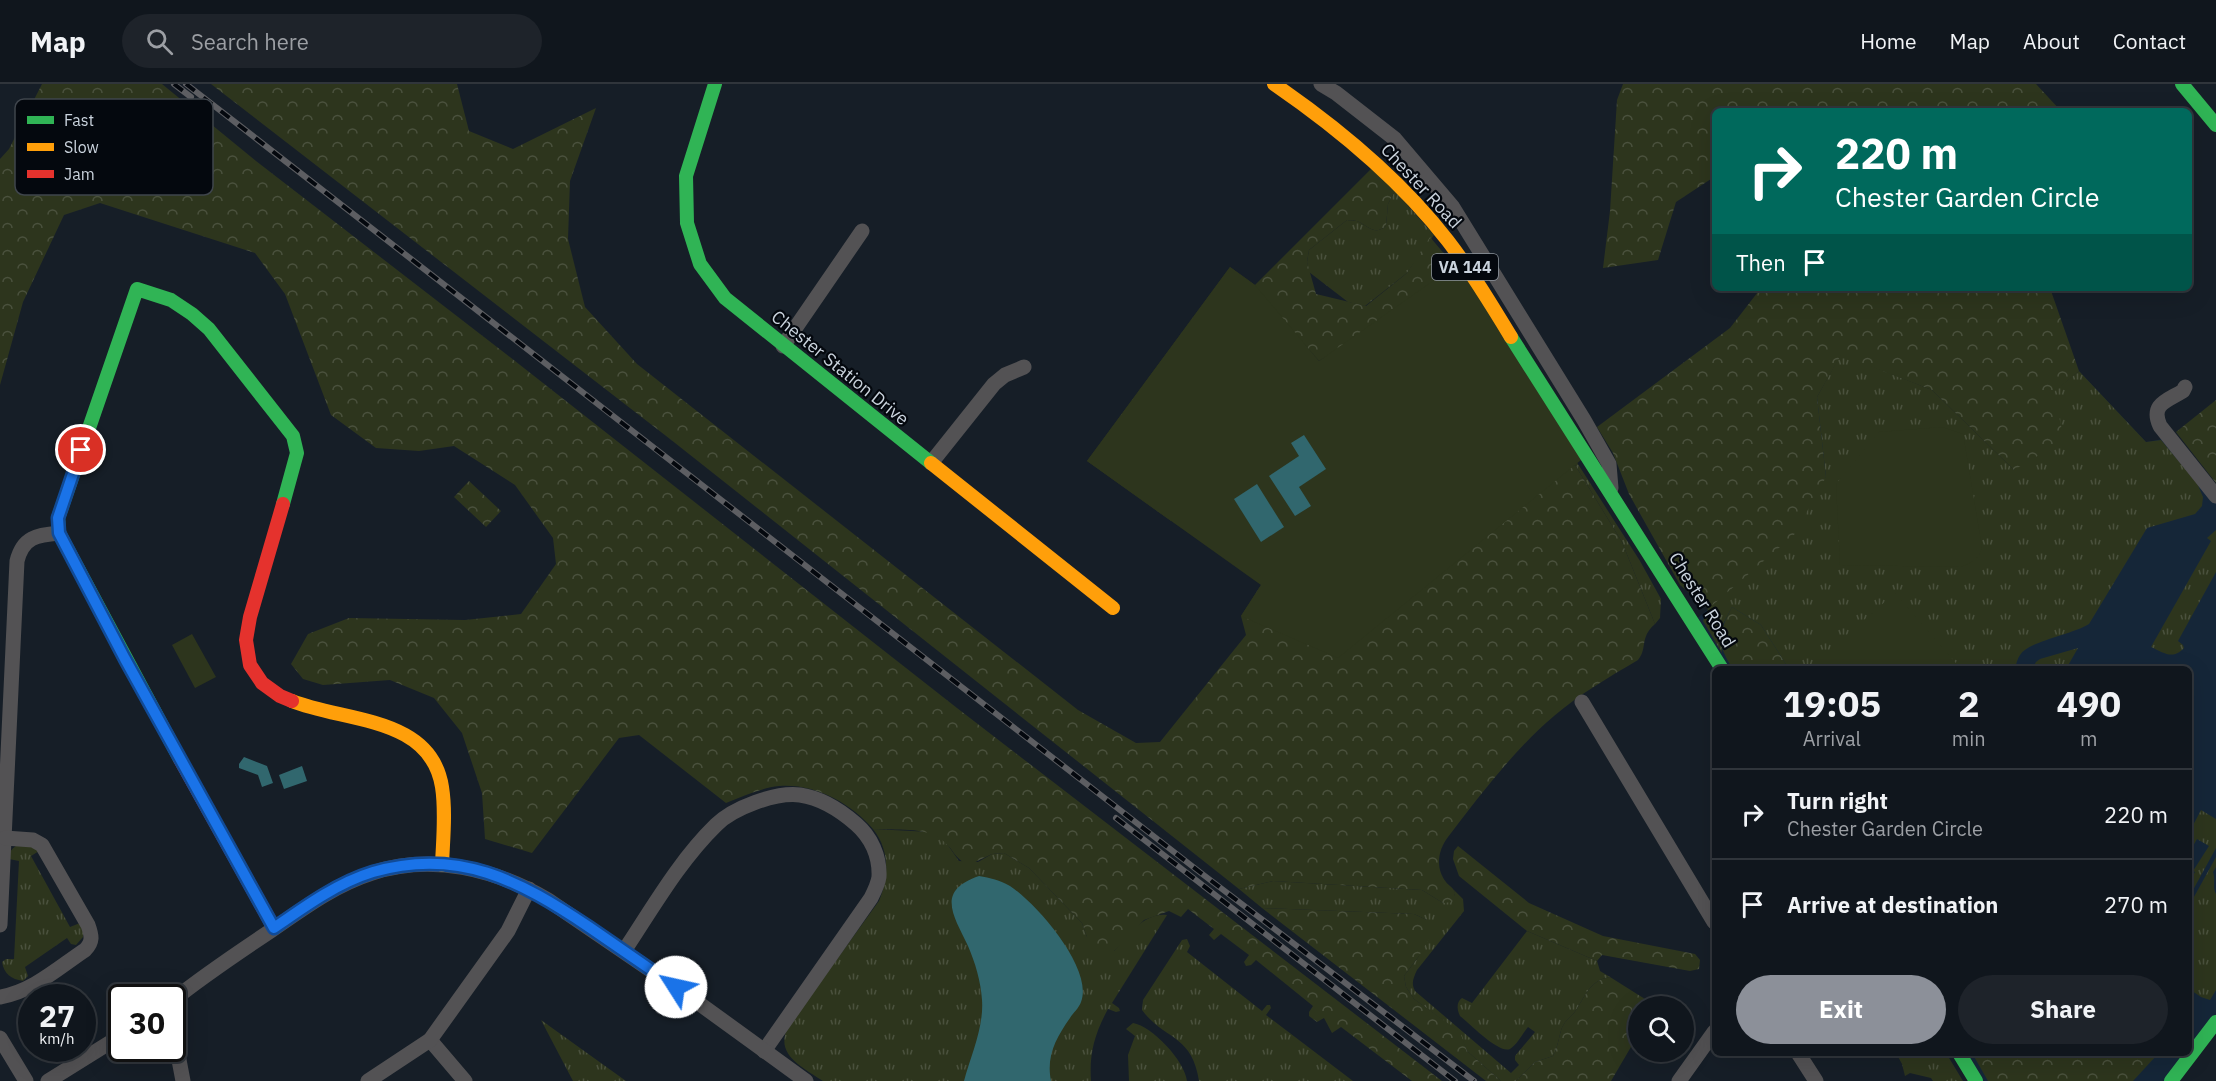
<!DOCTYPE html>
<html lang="en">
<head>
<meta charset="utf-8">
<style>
	body { margin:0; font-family:"IBM Plex Sans",sans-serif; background:#1e232a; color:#f1f3f6; height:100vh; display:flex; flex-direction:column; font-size:22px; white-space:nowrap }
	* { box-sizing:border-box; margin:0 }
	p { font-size:20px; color:#9c9fa4 }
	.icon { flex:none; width:33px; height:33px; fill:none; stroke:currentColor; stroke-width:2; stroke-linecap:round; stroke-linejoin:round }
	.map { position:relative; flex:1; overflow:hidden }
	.sheet { position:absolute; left:1712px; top:582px; width:480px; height:390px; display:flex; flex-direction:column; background:#10161d; border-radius:9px; box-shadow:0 6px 24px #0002,0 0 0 2px #30353b }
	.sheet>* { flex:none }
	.guide { position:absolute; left:1712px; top:24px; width:480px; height:183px; border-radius:9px; box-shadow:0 6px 24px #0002,0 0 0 2px #30353b; background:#00695c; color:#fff; overflow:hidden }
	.fabs { position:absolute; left:1628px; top:912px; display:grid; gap:12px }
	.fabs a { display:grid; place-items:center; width:66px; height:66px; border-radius:50%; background:#10161d; box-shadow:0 6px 24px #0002,0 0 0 2px #30353b; font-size:30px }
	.speed { position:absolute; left:18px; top:900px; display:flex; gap:12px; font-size:30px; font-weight:700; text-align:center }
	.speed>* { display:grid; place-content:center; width:78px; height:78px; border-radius:50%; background:#10161d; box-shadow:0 6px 24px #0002,0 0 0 2px #30353b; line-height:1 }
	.speed small { font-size:15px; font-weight:400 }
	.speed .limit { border:3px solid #111; border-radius:9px; background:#fff; color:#111 }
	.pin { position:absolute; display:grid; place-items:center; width:51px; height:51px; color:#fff; margin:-26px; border:3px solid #fff; border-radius:50%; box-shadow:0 2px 6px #0007 }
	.me { position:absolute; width:66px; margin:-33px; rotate:305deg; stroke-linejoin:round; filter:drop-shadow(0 0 4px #0008) }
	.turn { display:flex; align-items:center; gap:21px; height:126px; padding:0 24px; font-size:27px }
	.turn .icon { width:78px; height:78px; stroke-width:2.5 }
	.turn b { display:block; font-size:42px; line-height:51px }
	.then { display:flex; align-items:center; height:57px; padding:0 24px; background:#0003; gap:12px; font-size:22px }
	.eta { display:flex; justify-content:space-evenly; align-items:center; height:102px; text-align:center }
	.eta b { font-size:36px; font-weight:800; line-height:42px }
	.button { display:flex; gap:12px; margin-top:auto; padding:12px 24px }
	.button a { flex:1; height:69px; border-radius:36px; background:#8c9099; color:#fff; font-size:24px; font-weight:800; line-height:69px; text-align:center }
	.button a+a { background:#1e232a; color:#f1f3f6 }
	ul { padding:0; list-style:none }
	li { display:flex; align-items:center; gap:18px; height:90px; padding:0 24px; border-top:2px solid #30353b }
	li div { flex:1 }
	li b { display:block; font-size:22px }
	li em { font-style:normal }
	header { display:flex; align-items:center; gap:36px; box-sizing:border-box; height:84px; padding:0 30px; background:#10161d; border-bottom:2px solid #30353b }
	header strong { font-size:28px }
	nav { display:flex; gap:33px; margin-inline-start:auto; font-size:21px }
	.search { width:420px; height:54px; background:#1e232a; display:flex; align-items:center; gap:15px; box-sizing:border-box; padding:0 21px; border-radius:33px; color:#9c9fa4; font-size:22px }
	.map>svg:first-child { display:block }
	.built { fill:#152638 }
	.grass { fill:url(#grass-tufts) }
	.forest { fill:url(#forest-crowns) }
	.garden { fill:#2d351d }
	.water { fill:#31676e }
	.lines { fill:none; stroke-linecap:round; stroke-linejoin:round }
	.street { stroke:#535254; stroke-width:15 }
	.fast { stroke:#30b455; stroke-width:14 }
	.slow { stroke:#ff9f0a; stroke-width:14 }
	.jam { stroke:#e5322d; stroke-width:14 }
	.rail-casing { stroke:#5d5e62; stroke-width:6 }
	.rail { stroke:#04080e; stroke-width:4; stroke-dasharray:11; stroke-linecap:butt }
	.route-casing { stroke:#114b97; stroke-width:15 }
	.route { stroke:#1a73e8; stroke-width:10 }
	.labels { text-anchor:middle; stroke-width:4.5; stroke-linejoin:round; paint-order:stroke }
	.shield { fill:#04080e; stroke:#8f969f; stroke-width:1.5 }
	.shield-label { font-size:16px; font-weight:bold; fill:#cad3dd }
	.street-label { font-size:18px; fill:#cad3dd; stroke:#04080e }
	.key { fill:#04080e; stroke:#3f454c; stroke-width:1.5 }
	.key-label { font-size:16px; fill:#cad3dd }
</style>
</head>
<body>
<header>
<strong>Map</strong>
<div class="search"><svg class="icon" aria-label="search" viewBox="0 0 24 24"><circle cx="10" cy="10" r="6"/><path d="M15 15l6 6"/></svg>Search here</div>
<nav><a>Home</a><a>Map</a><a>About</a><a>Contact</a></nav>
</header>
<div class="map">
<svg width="2216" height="997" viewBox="0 0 2216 997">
	<defs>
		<pattern id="grass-tufts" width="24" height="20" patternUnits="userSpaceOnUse" patternTransform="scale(1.5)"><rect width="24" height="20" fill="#2d351d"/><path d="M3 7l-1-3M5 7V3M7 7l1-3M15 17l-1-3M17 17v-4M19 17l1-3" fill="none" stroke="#4a513d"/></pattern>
		<pattern id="forest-crowns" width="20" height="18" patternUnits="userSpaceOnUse" patternTransform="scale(1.5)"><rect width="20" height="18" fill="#2d351d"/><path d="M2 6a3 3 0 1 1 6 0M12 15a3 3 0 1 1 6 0" fill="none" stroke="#4a513d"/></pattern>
	</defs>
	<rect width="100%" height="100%" fill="#161e27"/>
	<path class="built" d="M2079,287L2146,358L2168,354L2216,412V936L2170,997H1980L1963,969H2188V585H1724L1693,538L1794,451L1817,313L2014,386Z"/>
	<g class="grass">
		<path d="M1395,107L1434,151L1407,189L1365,222L1348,218L1309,188L1307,178L1309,166L1347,136C1347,136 1357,137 1357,137C1369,142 1374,152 1386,142L1388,120Z"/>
		<path d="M1505,266L1640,477L1661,515L1660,534L1655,540L1622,458Z"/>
		<path d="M1841,270L1932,306L2014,386L2054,307L2079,287L2146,358L2161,356L2197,399L2203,413L2202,422L2195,430L2147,444L2089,540C2071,551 2029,557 2020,571C2017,575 2016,581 2015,585H1789L1761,541L1732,523L1721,544L1722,569L1703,537L1708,525L1826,393L1817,313Z"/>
		<path d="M2216,446V488L2178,557L2183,561L2184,564C2173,576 2164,569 2151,563L2211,457L2207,454Z"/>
		<path d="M2078,564L2066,585H2032L2036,578L2040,575Z"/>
		<path d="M2201,726L2216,735V764L2193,806L2189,805V799L2195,788L2193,787L2209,762L2197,755L2193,762L2189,759V749Z"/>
		<path d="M873,745L931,748L945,757L959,777L978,778L992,770L1004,769L1029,784L1082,839L1087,853L1114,867C1128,852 1144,828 1167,831L1112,919L1119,924L1120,927L1116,928L1108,925C1095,949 1089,969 1091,997H823C803,983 774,971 788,943L879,817C889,793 890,766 873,745Z"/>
		<path d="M27,758L39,767L31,772L70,843L80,839L83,845V853L76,861L71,860L67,854L25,883L28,892L23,897C11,895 4,890 2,878L6,875H14L19,777L9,775L8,772C12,763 17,760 27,758Z"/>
		<path d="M2216,773V783L2213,788C2216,796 2212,803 2216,810V906L2210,916L2201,913L2189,905V822Z"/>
		<path d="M1273,797L1422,806L1443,819L1455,811L1454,806L1463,815L1464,827L1417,886C1413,895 1411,899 1415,907L1511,989L1519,981L1515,976V972L1535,948L1528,943C1523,949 1517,961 1510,965C1499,970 1470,940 1460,932C1457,926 1456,918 1462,914L1472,919L1527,847L1597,877L1600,887L1610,893C1589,896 1585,914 1574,929C1571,933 1566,936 1564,940C1559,947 1559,962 1553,972L1535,978L1516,997H1501L1467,967L1459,948L1414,915L1406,903L1404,892L1419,872L1427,836L1414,830L1262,824L1239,805Z"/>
		<path d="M1187,855L1190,862L1187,868L1262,927L1267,921H1270L1271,924L1266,931L1353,997H1199C1192,950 1164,956 1142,926L1143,916L1182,856Z"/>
		<path d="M541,936L626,997H573Z"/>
		<path d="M1133,939C1152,942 1185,977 1187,997H1129L1128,971L1135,952L1126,945Z"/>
		<path d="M1896,969H1946L1963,997H1933L1931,994L1910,989L1905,992L1902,980Z"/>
	</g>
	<g class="forest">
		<path d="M42,0H162L256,77L506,270L957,624L1442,997H1412L1341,943L1332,949L1324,934L1317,938L1309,932V928L1313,922L1256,876L1251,881L1246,882L1244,878L1249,871L1221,850L1214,856L1209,851L1214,845L1188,825L1181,833L1169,827L1144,836L1114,867L1103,870L1093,865L1087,853L1082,839L1029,784L1004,769L992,770L969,781C954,775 954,765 942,756C925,742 895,747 873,745C851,719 814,699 779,702C761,704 743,712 726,719L639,651L619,654L532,769L485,755L482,709L462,649L434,614L390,596L323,601L303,595L291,580L308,550L349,534L465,536L521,530L556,480L553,454L515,401L454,362L419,367L376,364L331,331L285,210L255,169L100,119L64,131L23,218L0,301V75L9,65Z"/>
		<path d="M211,0H457L469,47L513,65L596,24L570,97L568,155L585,223L637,280L1078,626L1136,659L1160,658L1246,551L1241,532L1261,501L1575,381L1622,458L1655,540C1639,554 1648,564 1638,576C1609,593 1580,610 1554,632C1513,667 1481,710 1448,753C1438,766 1435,784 1446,798C1448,801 1454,804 1455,809C1455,812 1453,815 1452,818L1443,819L1422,806L1273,797L1239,805L670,355Z"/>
		<path d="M1623,0H2036L2061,27H1714V93L1676,118L1658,176L1603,184L1610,127L1617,16Z"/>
		<path d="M1373,83L1395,107L1388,120L1386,142C1374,152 1369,142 1357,137C1357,137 1347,136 1347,136L1309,166L1307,178L1316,210L1366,222L1407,189L1430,153L1462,191L1319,277L1305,261L1293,257L1171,437L1087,377L1230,183L1255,201Z"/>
		<path d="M1761,204H2050L2079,287L2054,308L2064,356L2014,386L1932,306L1841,271L1817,313L1826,393L1794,451L1708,525L1680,501L1629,410L1613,369L1597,343L1730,244Z"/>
		<path d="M2216,316V399L2176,348Z"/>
		<path d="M469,397L501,427L486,443L454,413Z"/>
		<path d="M1732,523L1761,541L1789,585H1733C1716,560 1718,549 1732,523Z"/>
		<path d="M1458,762L1529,819L1603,852L1695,870L1700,876L1699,885L1690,887L1602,871L1597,877L1527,847L1459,792L1453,775L1454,767Z"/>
		<path d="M1262,824L1414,830L1427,836L1431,851L1419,872L1404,892L1406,903L1414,915L1460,948L1467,967L1501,997H1486Z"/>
		<path d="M1610,893L1656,922H1638V951L1611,997H1516L1535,978L1553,972C1559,962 1559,947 1564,940C1566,936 1571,933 1574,929C1585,914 1589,896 1610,893Z"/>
		<path d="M1972,969H2157L2156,972L2133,997H1988Z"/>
	</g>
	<g class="garden">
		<path d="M1460,178L1586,372L1338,574L1241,532L1261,501L1087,377L1230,183L1255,201L1319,277Z"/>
		<path d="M1942,343L1963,350L1982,463C1979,476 1972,478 1961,483L1840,481L1836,400L1879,348Z"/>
		<path d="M1895,509L1961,585H1808Z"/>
		<path d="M192,550L216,593L195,604L172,561Z"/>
	</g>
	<g class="water">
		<path d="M1304,351L1326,385L1299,403L1311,422L1295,432L1269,392L1299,372L1291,359Z"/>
		<path d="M1257,400L1284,443L1261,458L1234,415Z"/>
		<path d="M244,673L267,682L273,699L262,703L258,691L239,684V680Z"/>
		<path d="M302,682L307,697L284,705L279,691Z"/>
		<path d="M979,792C990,794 1000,796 1010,802C1036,819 1094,885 1081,918C1079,924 1073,929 1070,934C1056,954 1046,972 1051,997H964C971,971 984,943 982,916C981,898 975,878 968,862C954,832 935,807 979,792Z"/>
	</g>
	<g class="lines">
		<g class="street">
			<path d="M1321,0L1336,9L1395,55L1452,122L1584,336L1609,380L1611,404"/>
			<path d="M783,262L862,147"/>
			<path d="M2185,303L2183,307C2167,317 2150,320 2160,342L2216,412"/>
			<path d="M931,379L994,300L1005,291L1024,283"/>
			<path d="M1582,618L1714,838"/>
			<path d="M0,841L17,477C23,453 37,451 59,449"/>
			<path d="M624,867C652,825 679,777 716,741C733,724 775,708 800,711C821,714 840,726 856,740C871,753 880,772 879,793C878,800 874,808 871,814L764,967"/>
			<path d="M0,913C32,908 58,884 85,866C93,858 92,852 88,841L42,761L33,756L5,754"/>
			<path d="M172,917C203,892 236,870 269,848C301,826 334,801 372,789C432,769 495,785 548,816L693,915L806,997"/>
			<path d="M172,939L183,997"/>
			<path d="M0,954L26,997"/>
			<path d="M430,956L465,997"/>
			<path d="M1798,969L1816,997"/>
			<path d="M48,997L122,951"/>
			<path d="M368,997L430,956L508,847L529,805"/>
			<path d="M1679,997L1714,948"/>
		</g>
		<g class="fast">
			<path d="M715,0L686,92L687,139L700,180L725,214L931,379"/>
			<path d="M2182,0L2216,41"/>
			<path d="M1511,253L1722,585"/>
			<path d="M180,675L59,449L58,434L137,205L171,216L192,230L209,245L293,352L297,369L283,420"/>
			<path d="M1959,969L1976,997"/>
			<path d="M2171,997L2216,938"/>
		</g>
		<g class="slow">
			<path d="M1274,0C1338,44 1400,95 1448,157C1471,187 1491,220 1511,253"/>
			<path d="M931,379L1113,524"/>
			<path d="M292,617C344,638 431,632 442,703C446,728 443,755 442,781"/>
		</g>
		<g class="jam">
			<path d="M283,420L250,533L246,556L250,581L262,599L280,612L292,617"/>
			<path d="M180,675L274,844"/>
		</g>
		<defs>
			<g id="rail">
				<path d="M174,0L191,13"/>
				<path d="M186,0L1201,789L1474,997"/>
				<path d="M1116,734L1455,997"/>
			</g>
		</defs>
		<use href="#rail" class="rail-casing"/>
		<use href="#rail" class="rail"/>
	</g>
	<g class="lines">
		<defs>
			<path id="route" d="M81,366L58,434L59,449L125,575L274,844C304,823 337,799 373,788C459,763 520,797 589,843C618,863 647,883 676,903"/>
		</defs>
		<use href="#route" class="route-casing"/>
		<use href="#route" class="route"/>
	</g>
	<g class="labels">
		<rect class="shield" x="1432" y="170" width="66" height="26" rx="4.5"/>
		<g class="shield-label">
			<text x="1465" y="189">VA 144</text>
		</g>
		<g class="street-label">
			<text transform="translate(1421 102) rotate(47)" y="6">Chester Road</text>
			<text transform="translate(840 284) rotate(39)" y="6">Chester Station Drive</text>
			<text transform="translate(1702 516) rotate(58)" y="6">Chester Road</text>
		</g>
	</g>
	<rect x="15" y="15" width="198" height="96" rx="9" class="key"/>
	<rect x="27" y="32" width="27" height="8" fill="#30b455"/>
	<rect x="27" y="59" width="27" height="8" fill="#ff9f0a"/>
	<rect x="27" y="86" width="27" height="8" fill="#e5322d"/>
	<g class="key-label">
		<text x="64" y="42">Fast</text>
		<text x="64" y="69">Slow</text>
		<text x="64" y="96">Jam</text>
	</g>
</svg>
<div class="fabs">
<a><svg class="icon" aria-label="search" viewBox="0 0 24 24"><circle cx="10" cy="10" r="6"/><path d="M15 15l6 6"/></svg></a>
</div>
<div class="speed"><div>27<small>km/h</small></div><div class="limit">30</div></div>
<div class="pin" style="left:81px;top:366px;background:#d93025"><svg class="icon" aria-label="arrive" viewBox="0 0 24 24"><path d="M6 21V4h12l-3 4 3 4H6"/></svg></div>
<svg class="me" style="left:676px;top:903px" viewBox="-20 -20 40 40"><circle r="19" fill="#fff"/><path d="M0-13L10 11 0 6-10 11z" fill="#1a73e8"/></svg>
<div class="guide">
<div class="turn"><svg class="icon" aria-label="right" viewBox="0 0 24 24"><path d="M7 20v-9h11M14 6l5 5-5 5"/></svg><div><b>220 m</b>Chester Garden Circle</div></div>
<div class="then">Then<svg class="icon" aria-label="arrive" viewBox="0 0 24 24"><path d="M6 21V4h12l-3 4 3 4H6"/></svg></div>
</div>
<section class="sheet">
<div class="eta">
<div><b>19:05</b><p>Arrival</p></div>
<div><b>2</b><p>min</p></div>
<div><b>490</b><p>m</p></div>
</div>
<ul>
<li><svg class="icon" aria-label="right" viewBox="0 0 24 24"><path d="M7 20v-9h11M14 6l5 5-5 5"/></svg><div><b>Turn right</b><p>Chester Garden Circle</p></div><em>220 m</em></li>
<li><svg class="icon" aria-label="arrive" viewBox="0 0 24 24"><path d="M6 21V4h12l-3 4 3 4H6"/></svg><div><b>Arrive at destination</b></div><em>270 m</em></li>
</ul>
<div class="button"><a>Exit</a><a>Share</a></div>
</section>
</div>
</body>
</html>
